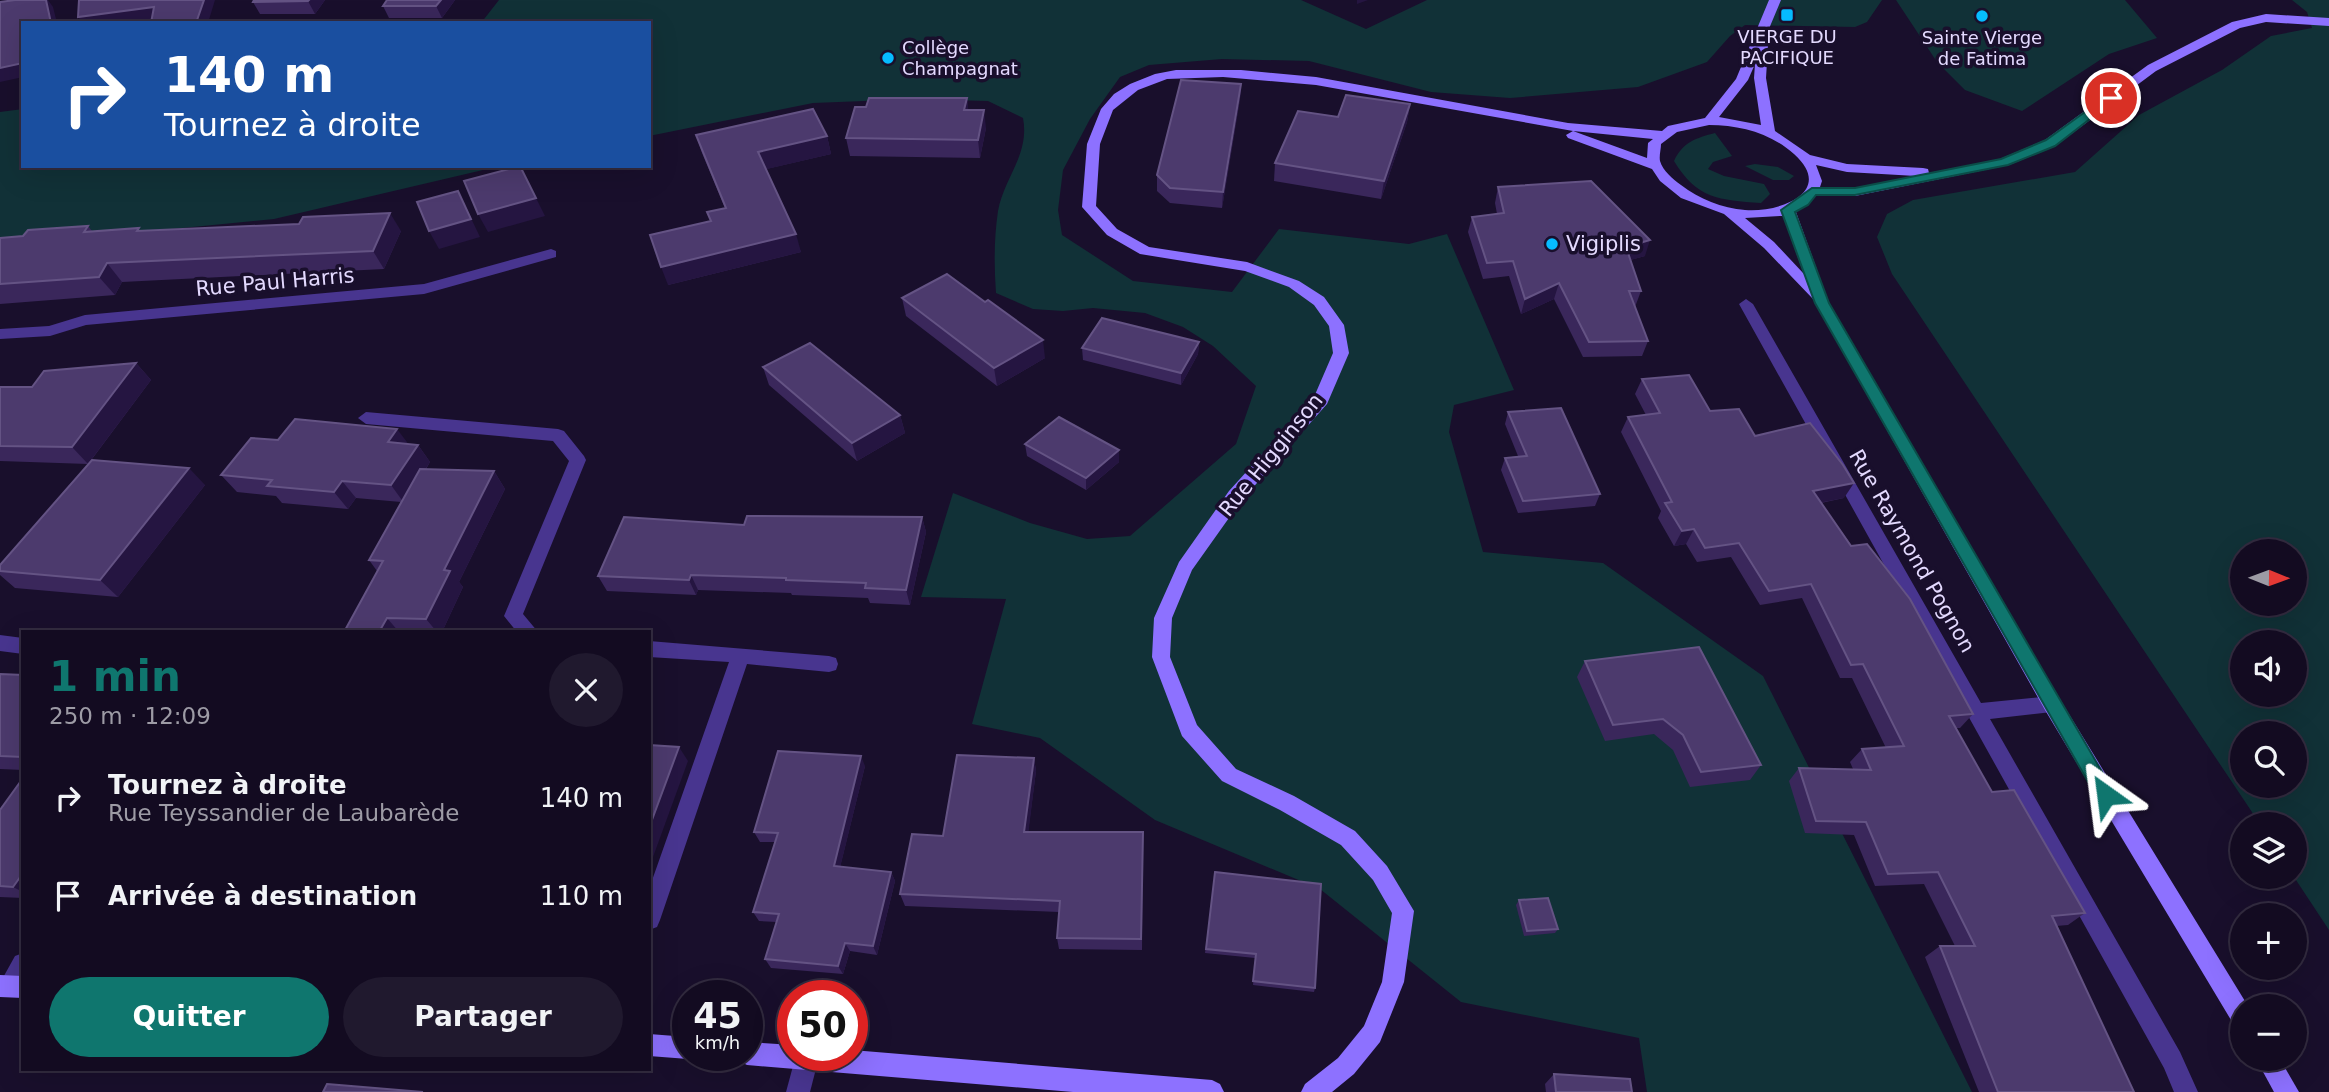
<!DOCTYPE html>
<html lang="fr">
<head>
<meta charset="utf-8">
<style>
	body { margin:0; font-family:"DejaVu Sans",sans-serif; background:#20192e; color:#f1f3f6; height:100vh; display:flex; flex-direction:column; font-size:26px; white-space:nowrap }
	* { box-sizing:border-box; margin:0 }
	p { font-size:23px; color:#9d9ba5 }
	.icon { flex:none; width:38px; height:38px; fill:none; stroke:currentColor; stroke-width:2; stroke-linecap:round; stroke-linejoin:round }
	.map { position:relative; flex:1; overflow:hidden }
	.details { position:absolute; left:21px; top:630px; width:630px; height:441px; display:flex; flex-direction:column; background:#130b21; border-radius:0px; box-shadow:0 7px 28px #0002,0 0 0 2px #322b3f }
	.details>* { flex:none }
	.banner { position:absolute; left:21px; top:21px; width:630px; height:147px; border-radius:0px; box-shadow:0 7px 28px #0002,0 0 0 2px #322b3f; background:#1a4fa0; color:#fff; overflow:hidden }
	.needle { width:46px; rotate:91deg }
	.buttons { position:absolute; left:2230px; top:539px; display:grid; gap:14px }
	.buttons a { display:grid; place-items:center; width:77px; height:77px; border-radius:50%; background:#130b21; box-shadow:0 7px 28px #0002,0 0 0 2px #322b3f; font-size:35px }
	.speed { position:absolute; left:672px; top:980px; display:flex; gap:14px; font-size:35px; font-weight:700; text-align:center }
	.speed>* { display:grid; place-content:center; width:91px; height:91px; border-radius:50%; background:#130b21; box-shadow:0 7px 28px #0002,0 0 0 2px #322b3f; line-height:1 }
	.speed small { font-size:18px; font-weight:400 }
	.speed .limit { border:10px solid #d22; background:#fff; color:#111 }
	.pin { position:absolute; display:grid; place-items:center; width:60px; height:60px; color:#fff; margin:-30px; border:4px solid #fff; border-radius:50%; box-shadow:0 2px 7px #0007 }
	.me { position:absolute; width:77px; margin:-38px; rotate:329deg; stroke-linejoin:round; filter:drop-shadow(0 0 5px #0008) }
	.turn { display:flex; align-items:center; gap:24px; height:147px; padding:0 28px; font-size:32px }
	.turn .icon { width:91px; height:91px; stroke-width:2.5 }
	.turn b { display:block; font-size:49px; line-height:60px }
	.round { display:grid; place-items:center; flex:none; width:74px; height:74px; border-radius:37px; background:#20192e }
	.overview { display:flex; align-items:center; justify-content:space-between; height:119px; padding:0 28px }
	h1 { font-size:42px; font-weight:700; line-height:52px; color:#0f766e }
	.primary-button { display:flex; gap:14px; margin-top:auto; padding:14px 28px }
	.primary-button a { flex:1; height:80px; border-radius:42px; background:#0f766e; color:#fff; font-size:28px; font-weight:700; line-height:80px; text-align:center }
	.primary-button a+a { background:#20192e; color:#f1f3f6 }
	ul { padding:0; list-style:none }
	li { display:flex; align-items:center; gap:21px; height:98px; padding:0 28px }
	li div { flex:1 }
	li b { display:block; font-size:26px }
	li em { font-style:normal }
	.map>svg:first-child { display:block }
	.green { fill:#113137; fill-rule:evenodd }
	.lines { fill:none; stroke-linecap:round; stroke-linejoin:round }
	.street { fill:#48358f; fill-rule:evenodd }
	.secondary { fill:#8d71ff; fill-rule:evenodd }
	.wall { fill:#3a275b }
	.shaded-wall { fill:#251541 }
	.building { fill:#4c3a6d; stroke:#645384; stroke-width:2 }
	.route { fill:#0f766e; stroke:#0a4d48; stroke-width:2 }
	.poi-dot { fill:#06bbff; stroke:#190f2c; stroke-width:2.5 }
	.labels { text-anchor:middle; stroke-width:7; stroke-linejoin:round; paint-order:stroke }
	.far-poi-label { font-size:18px; fill:#e4daff; stroke:#190f2c }
	.poi-label { font-size:21px; fill:#e4daff; stroke:#190f2c; text-anchor:start }
	.street-label { font-size:21px; fill:#e4daff; stroke:#190f2c }
</style>
</head>
<body>
<div class="map">
<svg width="2329" height="1092" viewBox="0 0 2329 1092">
	<rect width="100%" height="100%" fill="#190f2c"/>
	<g class="green">
		<path d="M499,0H1301L1366,29L1427,0H1882L1867,22L1855,27L1745,25L1730,36L1707,62L1638,87L1510,98L1431,92L1309,61L1222,59L1149,65L1120,77L1090,119L1063,170L1058,210L1062,235L1133,281L1232,292L1279,229L1409,244L1447,234L1514,390L1454,405L1449,432L1483,552L1603,563L1763,676L1972,1092H1647L1639,1038L1461,1002L1320,889L1155,820L1040,738L972,724L1006,599L921,597L953,493L1030,523L1087,539L1130,536L1236,444L1256,386L1213,346L1183,327L1145,313L1093,308L1063,311L1033,309L996,293C994,266 994,238 998,211C1004,178 1030,154 1023,118L988,101L915,99L813,103L649,136V23H481Z"/>
		<path d="M1896,0H2125L2157,38L2109,54L2022,111L1965,90L1937,62Z"/>
		<path d="M2292,0H2329V930L2294,877V824H2260L1892,274L1877,237L1887,214L1913,200L2075,172L2139,115L2222,70L2271,36L2312,28L2307,12ZM2242,551H2294V604H2242ZM2242,642H2294V695H2242ZM2242,733H2294V786H2242Z"/>
		<path d="M23,109V166H500L274,219L0,246V112Z"/>
		<path d="M1715,133L1732,156L1713,162L1708,169L1724,176L1764,184L1770,194L1761,203C1719,200 1697,199 1674,161C1683,142 1696,138 1715,133Z"/>
		<path d="M1755,164L1778,167L1794,176L1789,180H1773L1745,166Z"/>
	</g>
	<g class="lines">
		<g class="street">
			<path d="M551,249L556,251V257L424,294L86,325L50,336L0,339V329L49,326L85,315L424,284Z"/>
			<path d="M1746,299L1753,304L1981,703L2052,696L2059,698L2062,704L2059,710L2052,712L1990,719L2180,1052L2198,1092H2174L2164,1068L1739,304Z"/>
			<path d="M366,412L558,429L564,431L584,456L586,460L523,614L538,632H517L504,616L569,461L553,441L366,424L358,418Z"/>
			<path d="M0,635L23,638V654L0,651Z"/>
			<path d="M649,641L829,656L836,658L838,664L836,670L829,672L747,664L660,920L657,927L649,930V889L729,662L649,657Z"/>
			<path d="M23,953C23,970 28,990 10,997L2,994L0,983L15,956Z"/>
			<path d="M796,1055L819,1057L810,1092H786Z"/>
		</g>
		<g class="secondary">
			<path d="M1769,0H1781L1763,43L1768,46L1766,78L1775,131L1810,155L1847,164L1923,168L1928,169L1929,173L2000,159L2045,140L2148,65L2232,22L2266,14L2329,18V26L2266,22L2240,28L2156,71L2055,146L2009,165L1855,196L1816,195L1806,206L1796,212L1829,303L2059,698L2248,1006H2242V1028L2234,1025L2045,710L1813,299L1764,248L1724,214L1681,198L1660,181L1652,169L1568,138L1566,135L1573,131L1316,85L1223,77L1167,79L1138,90L1113,110L1100,144L1096,206L1117,229L1149,247L1247,262L1299,281L1324,297L1344,325L1349,353L1327,404L1241,501L1192,570L1172,618L1170,657L1197,725L1236,769L1294,796L1355,831L1387,866L1414,911L1404,982L1380,1042L1354,1074L1332,1092H1301L1305,1084L1338,1058L1364,1026L1382,982L1392,913L1373,880L1341,845L1280,810L1222,781L1182,736L1152,657L1154,618L1179,562L1229,491L1314,397L1333,353L1329,326L1314,305L1289,287L1245,271L1140,254L1107,235L1082,207L1087,144L1101,109L1114,94L1130,84L1155,74L1176,70H1241L1316,77L1568,123L1662,131L1668,126L1705,118L1736,79ZM1755,64L1754,78L1761,125L1719,117L1748,80ZM1709,125C1740,125 1770,133 1794,154C1836,192 1779,213 1745,210C1722,208 1699,199 1681,185C1673,179 1663,171 1660,161C1659,156 1661,149 1661,144L1677,132ZM1573,131L1653,139L1648,143L1647,158ZM1816,165L1847,172L1916,176L1855,188L1820,187L1822,181ZM1780,216H1783L1804,274L1774,242L1745,218Z"/>
			<path d="M0,975L23,976V998L0,997Z"/>
			<path d="M649,1034L688,1037V1055L696,1056L688,1059L649,1056Z"/>
			<path d="M747,1042L793,1045V1055H852V1050L1212,1080L1220,1084L1224,1092H1073L747,1065L739,1061L736,1055H747Z"/>
			<path d="M2256,1059H2280L2299,1092H2274Z"/>
		</g>
	</g>
	<g class="wall">
		<path d="M254,0H325L315,14H260L253,2Z"/>
		<path d="M387,0H455L442,18H389L383,6Z"/>
		<path d="M1241,84L1240,99L1222,208L1170,203L1157,191V175Z"/>
		<path d="M967,98L968,110L986,128L980,158L850,156L846,138L866,107Z"/>
		<path d="M1410,104L1407,122L1381,199L1274,181L1275,163L1338,117Z"/>
		<path d="M696,135L827,136L831,154L766,169L801,252L668,285L710,221L725,208L702,153Z"/>
		<path d="M1498,187L1645,256L1630,260L1641,291L1635,307L1648,341L1642,356L1583,357L1554,299L1521,314L1509,276L1483,279L1468,232L1472,217L1497,214L1495,203Z"/>
		<path d="M88,226L92,231H401L384,269L122,282L115,295L0,304V238L23,236Z"/>
		<path d="M902,298L1045,358L997,386L906,316Z"/>
		<path d="M1199,342L1198,354L1181,385L1083,360L1082,348Z"/>
		<path d="M136,363L151,380L89,463L205,485L118,597L15,588L0,575V565L88,464L0,461V387H32Z"/>
		<path d="M763,367L900,415L905,433L857,461L769,385Z"/>
		<path d="M1642,379L1710,411L1755,436L1844,498L1821,503L1973,714L1960,728H1956L1992,792L2085,913L2068,925L2056,926L2134,1092H1979L1925,957L1940,946H1955L1924,884L1875,886L1854,835L1805,833L1789,781L1799,768L1853,769L1850,762L1862,749L1886,748L1852,678H1840L1802,598L1760,605L1731,557L1697,562L1686,544L1674,546L1658,518L1661,511L1621,432L1628,417L1646,415L1635,394Z"/>
		<path d="M1508,412L1600,494L1595,506L1518,513L1501,470L1505,458L1518,456L1505,424Z"/>
		<path d="M278,440L418,445L430,462L426,469L494,471L505,489L459,582L463,587L442,632H344L377,571L369,560L401,502L356,498L348,509L282,503L276,496L237,492L221,475Z"/>
		<path d="M1025,444L1119,462L1086,490L1027,456Z"/>
		<path d="M922,517L926,532L910,605L870,603L868,598L792,595L791,593L698,590L696,595L607,591L598,576L744,525Z"/>
		<path d="M1585,661L1761,765L1750,780L1690,787L1673,750L1654,734L1605,741L1577,677Z"/>
		<path d="M0,674L23,675V770L0,769Z"/>
		<path d="M1034,758L1036,771L1028,832L1143,844L1142,950L1059,949L1057,938L1059,912L905,906L900,894L943,836Z"/>
		<path d="M865,766L840,867L891,872L895,881L877,955L850,951L843,974L771,968L765,959L777,922L759,921L753,912L775,842H760L754,832Z"/>
		<path d="M23,778V898L0,897V810Z"/>
		<path d="M1215,872L1315,988L1314,992L1253,985L1255,958L1205,953Z"/>
		<path d="M1519,900L1558,929L1555,933L1524,936L1516,905Z"/>
		<path d="M1554,1074L1632,1092H1546L1545,1084Z"/>
	</g>
	<g class="shaded-wall">
		<path d="M46,0H48L53,7L57,23H51Z"/>
		<path d="M204,0H215L208,23H196Z"/>
		<path d="M309,0H325L315,14L308,1Z"/>
		<path d="M441,0H455L442,18L436,6Z"/>
		<path d="M1357,0H1368L1357,4Z"/>
		<path d="M154,7L162,19L133,23H83L78,17Z"/>
		<path d="M23,63V77L0,82V68Z"/>
		<path d="M1241,84L1240,99L1222,208L1223,192Z"/>
		<path d="M967,98L969,116L964,110Z"/>
		<path d="M1410,104L1407,122L1381,199L1384,181Z"/>
		<path d="M984,110L986,128L980,158L978,140Z"/>
		<path d="M827,136L831,154L763,170L758,152Z"/>
		<path d="M458,191L480,237L439,249L429,231Z"/>
		<path d="M536,198L545,216L488,232L478,214Z"/>
		<path d="M390,213L401,231L384,269L373,251Z"/>
		<path d="M796,234L801,252L668,285L661,267Z"/>
		<path d="M1650,240L1645,256L1620,263L1626,247Z"/>
		<path d="M107,263L122,282L115,295L99,277Z"/>
		<path d="M1559,283L1554,299L1521,314L1525,299Z"/>
		<path d="M1043,340L1045,358L997,386L994,368Z"/>
		<path d="M1199,342L1198,354L1181,385V373Z"/>
		<path d="M136,363L151,380L88,464L72,447Z"/>
		<path d="M900,415L905,433L857,461L852,443Z"/>
		<path d="M397,429L410,446L388,442Z"/>
		<path d="M418,445L430,462L404,503L391,485Z"/>
		<path d="M1119,450V462L1086,490V478Z"/>
		<path d="M189,468L205,485L118,597L100,580Z"/>
		<path d="M494,471L505,489L459,582L463,587L442,632H437L426,619L444,570Z"/>
		<path d="M342,481L356,498L348,509L334,492Z"/>
		<path d="M1854,483L1844,498L1803,506L1813,491Z"/>
		<path d="M922,517L926,532L910,605L906,590Z"/>
		<path d="M1694,529L1686,544L1674,546L1682,531Z"/>
		<path d="M691,575L698,590L696,595L689,580Z"/>
		<path d="M387,618L399,632H379Z"/>
		<path d="M679,747L688,761L649,868V828Z"/>
		<path d="M861,756L865,766L838,876L834,866Z"/>
		<path d="M1034,758L1036,771L1027,844L1024,832Z"/>
		<path d="M891,872L895,881L877,955L873,946Z"/>
		<path d="M23,873V892L13,887Z"/>
		<path d="M845,943L850,951L843,974L838,966Z"/>
	</g>
	<g class="building">
		<path d="M15,0H46L51,23H23V63L0,68V2Z"/>
		<path d="M79,0H204L196,23H151L154,7L78,17Z"/>
		<path d="M254,0H309L308,1L253,2Z"/>
		<path d="M387,0H441L436,6H383Z"/>
		<path d="M1181,80L1241,84L1223,192L1170,188L1157,175Z"/>
		<path d="M1346,95L1410,104L1384,181L1275,163L1298,111L1338,117Z"/>
		<path d="M869,98H967L964,110H984L978,140L846,138L855,107H866Z"/>
		<path d="M813,109L827,136L758,152L796,234L661,267L650,235L711,221L707,212L726,208L696,135Z"/>
		<path d="M520,166L536,198L478,214L464,181Z"/>
		<path d="M1591,181L1650,240L1626,247L1641,291H1629L1648,341L1589,342L1559,283L1525,299L1513,261L1487,263L1472,217L1504,213L1498,187Z"/>
		<path d="M458,191L471,219L429,231L417,202Z"/>
		<path d="M390,213L373,251L107,263L99,277L0,284V238L23,236L28,230L88,226L84,232L139,228L137,231L299,224L303,217Z"/>
		<path d="M947,274L985,302L988,300L1043,340L994,368L902,298Z"/>
		<path d="M1102,318L1199,342L1181,373L1082,348Z"/>
		<path d="M810,343L900,415L852,443L763,367Z"/>
		<path d="M136,363L72,447L0,446V387H32L44,371Z"/>
		<path d="M1689,375L1710,411L1739,409L1755,436L1810,423L1843,465L1854,483L1813,491L1851,546L1867,544L1910,599L1973,714L1949,716L1992,792L2014,790L2085,913L2052,916L2134,1092H1998L1940,946H1975L1938,872L1888,874L1866,822L1816,821L1799,768L1871,770L1862,749L1904,746L1863,664L1851,665L1811,584L1769,591L1739,543L1705,548L1694,529L1682,531L1665,503L1672,502L1628,417L1660,413L1642,379Z"/>
		<path d="M1561,408L1600,494L1523,501L1505,458L1527,456L1508,412Z"/>
		<path d="M1059,417L1119,450L1086,478L1025,444Z"/>
		<path d="M295,419L397,429L388,442L418,445L391,485L342,481L334,492L267,486L272,480L221,475L251,438L278,440Z"/>
		<path d="M92,460L189,468L100,580L0,571V565Z"/>
		<path d="M420,469L494,471L444,570L450,571L426,619L387,618L379,632H344L383,561L369,560Z"/>
		<path d="M747,516L922,517L906,590L865,588L866,583L786,580V578L691,575L689,580L598,576L624,517L744,525Z"/>
		<path d="M1699,647L1761,765L1701,772L1683,735L1663,719L1613,725L1585,661Z"/>
		<path d="M0,674L23,675V757L0,756Z"/>
		<path d="M649,745L679,747L649,828Z"/>
		<path d="M778,751L861,756L834,866L891,872L873,946L845,943L838,966L765,959L779,914L753,912L778,833L754,832Z"/>
		<path d="M957,755L1034,758L1024,832H1143L1141,939L1057,938L1060,901L900,894L912,834L943,836Z"/>
		<path d="M23,778V873L13,887L0,886V810Z"/>
		<path d="M1215,872L1321,884L1315,988L1253,981L1256,954L1206,949Z"/>
		<path d="M1548,898L1558,929L1527,931L1519,900Z"/>
		<path d="M1554,1074L1630,1079L1632,1092H1556Z"/>
		<path d="M327,1084L423,1092H323Z"/>
	</g>
	<path class="route" d="M2107,96L2117,98L2055,146L2008,165L1855,195H1816L1808,205L1795,212L1829,303L2112,789L2115,795L2112,801L2106,803L2099,801L1815,303L1781,210L1812,188H1855L2001,159L2046,140Z"/>
	<g class="poi-dot">
		<rect x="1780" y="8" width="14" height="14" rx="3.5"/>
		<circle cx="1982" cy="16" r="7"/>
		<circle cx="888" cy="58" r="7"/>
		<circle cx="1552" cy="244" r="7"/>
	</g>
	<g class="labels">
		<g class="far-poi-label">
			<text x="1787" y="43">VIERGE DU<tspan x="1787" dy="21">PACIFIQUE</tspan></text>
			<text x="1982" y="44">Sainte Vierge<tspan x="1982" dy="21">de Fatima</tspan></text>
			<text x="902" y="54" text-anchor="start">Collège<tspan x="902" dy="21">Champagnat</tspan></text>
		</g>
		<g class="poi-label">
			<text x="1566" y="251">Vigiplis</text>
		</g>
		<g class="street-label">
			<text transform="translate(275 282) rotate(-5)" y="7">Rue Paul Harris</text>
			<text transform="translate(1271 455) rotate(-51)" y="7">Rue Higginson</text>
			<text transform="translate(1912 551) rotate(60)" y="7">Rue Raymond Pognon</text>
		</g>
	</g>
</svg>
<div class="buttons">
<a><svg class="needle" viewBox="-14 -14 28 28"><path d="M0-13l5 13h-10z" fill="#e53935"/><path d="M0 13l5-13h-10z" fill="#9d9ba5"/></svg></a>
<a><svg class="icon" aria-label="sound" viewBox="0 0 24 24"><path d="M4 9h4l5-4v14l-5-4H4zM17 9q2 3 0 6"/></svg></a>
<a><svg class="icon" aria-label="search" viewBox="0 0 24 24"><circle cx="10" cy="10" r="6"/><path d="M15 15l6 6"/></svg></a>
<a><svg class="icon" aria-label="layers" viewBox="0 0 24 24"><path d="M12 4l9 5-9 5-9-5zM3 14l9 5 9-5"/></svg></a>
<a>+</a>
<a>−</a>
</div>
<div class="speed"><div>45<small>km/h</small></div><div class="limit">50</div></div>
<div class="pin" style="left:2111px;top:98px;background:#d93025"><svg class="icon" aria-label="arrive" viewBox="0 0 24 24"><path d="M6 21V4h12l-3 4 3 4H6"/></svg></div>
<svg class="me" style="left:2106px;top:795px" viewBox="-20 -20 40 40"><path d="M0-17L14 15 0 8-14 15z" fill="#0f766e" stroke="#fff" stroke-width="4"/></svg>
<div class="banner">
<div class="turn"><svg class="icon" aria-label="right" viewBox="0 0 24 24"><path d="M7 20v-9h11M14 6l5 5-5 5"/></svg><div><b>140 m</b>Tournez à droite</div></div>
</div>
<section class="details">
<div class="overview"><div><h1>1 min</h1><p>250 m · 12:09</p></div><a class="round"><svg class="icon" aria-label="close" viewBox="0 0 24 24"><path d="M6 6l12 12M18 6L6 18"/></svg></a></div>
<ul>
<li><svg class="icon" aria-label="right" viewBox="0 0 24 24"><path d="M7 20v-9h11M14 6l5 5-5 5"/></svg><div><b>Tournez à droite</b><p>Rue Teyssandier de Laubarède</p></div><em>140 m</em></li>
<li><svg class="icon" aria-label="arrive" viewBox="0 0 24 24"><path d="M6 21V4h12l-3 4 3 4H6"/></svg><div><b>Arrivée à destination</b></div><em>110 m</em></li>
</ul>
<div class="primary-button"><a>Quitter</a><a>Partager</a></div>
</section>
</div>
</body>
</html>
